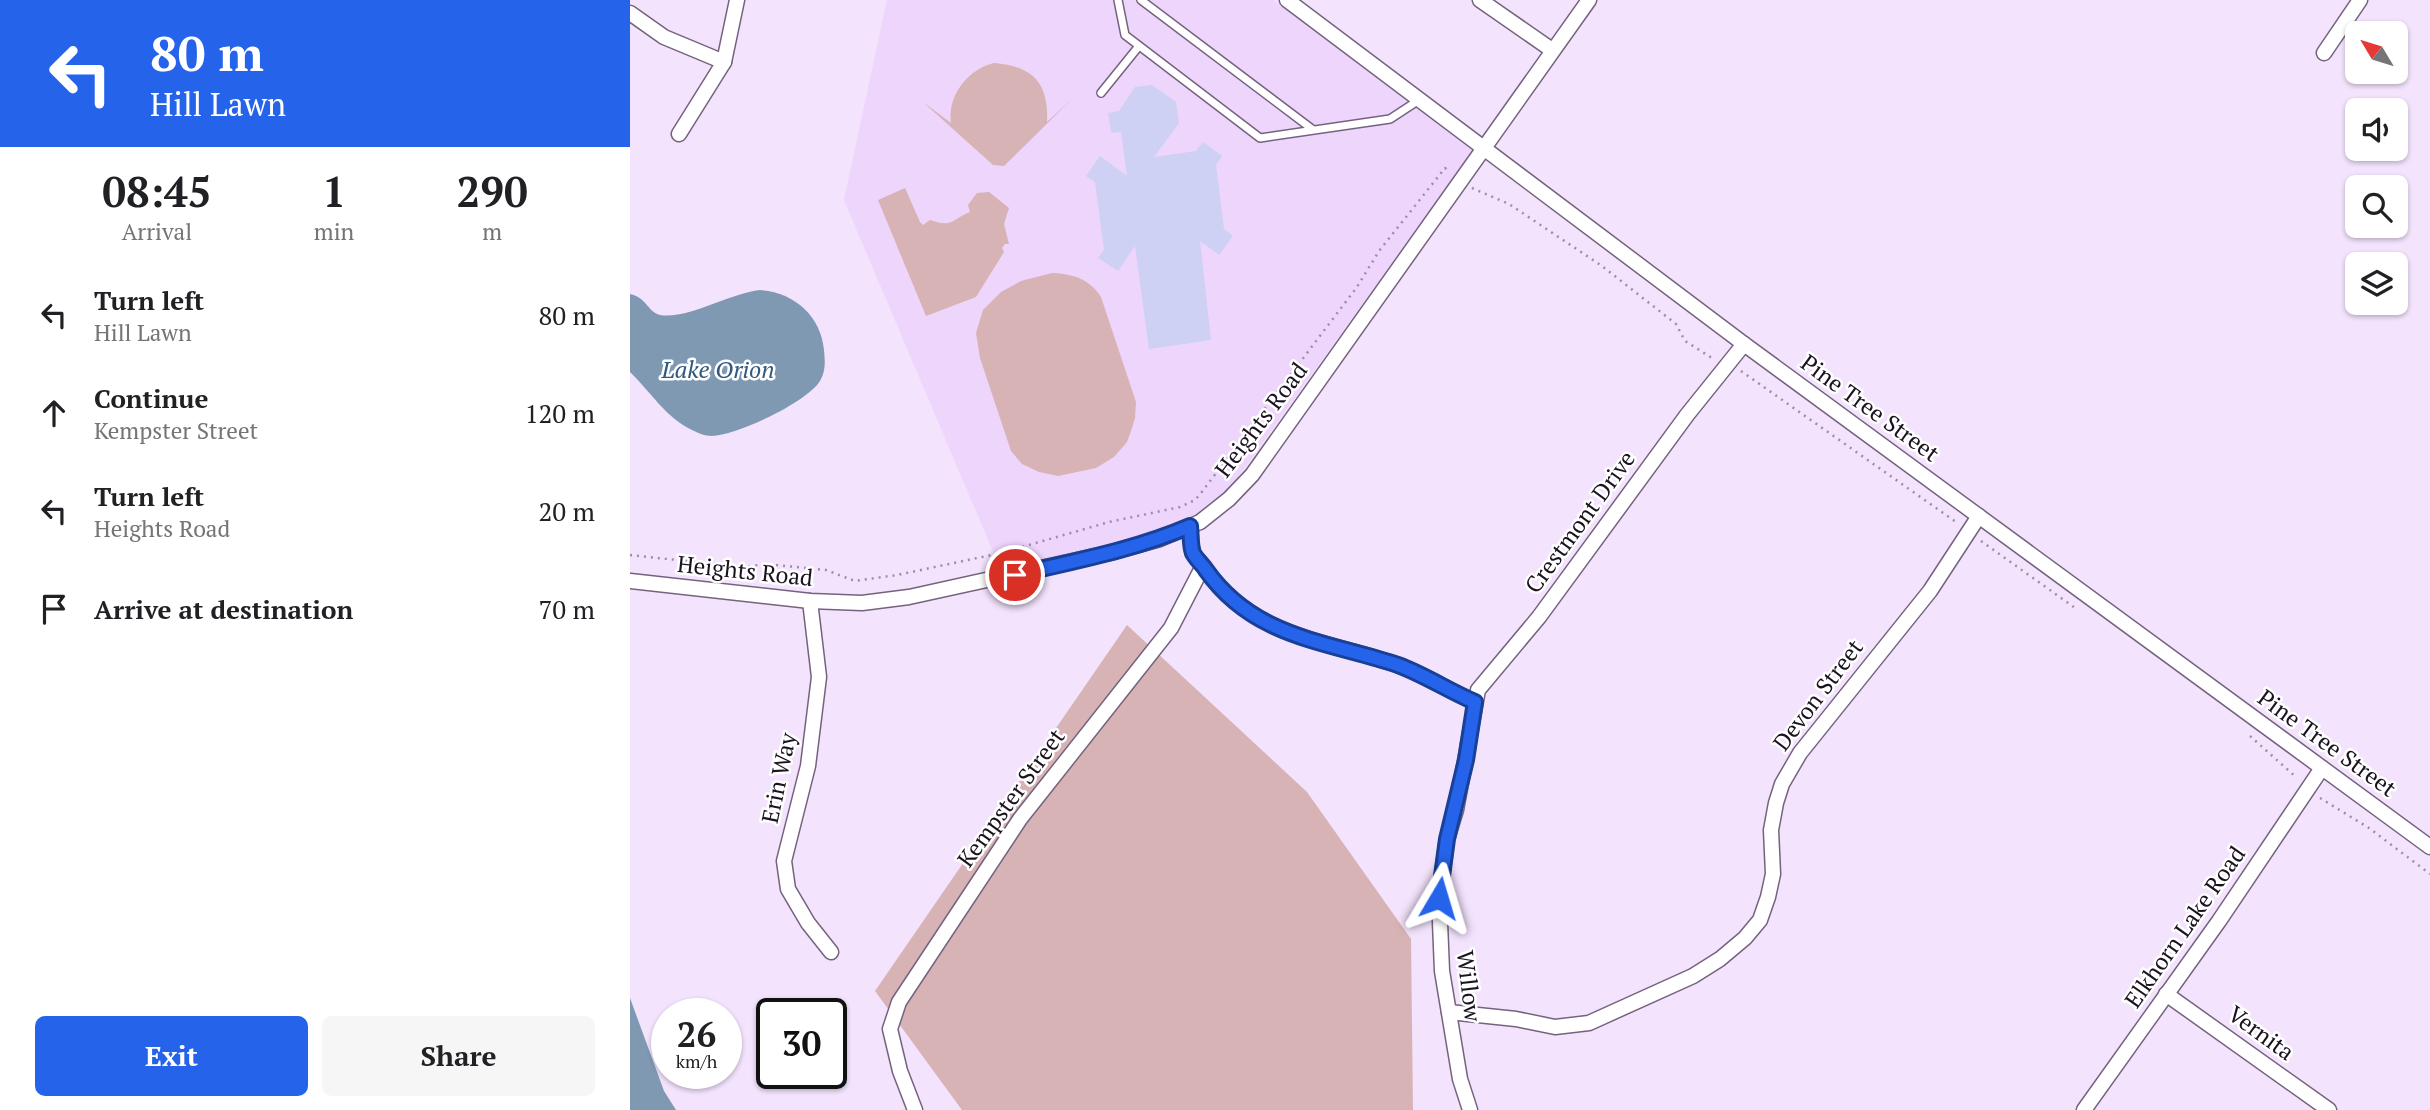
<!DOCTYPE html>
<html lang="en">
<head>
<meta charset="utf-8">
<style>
	body { margin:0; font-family:"PT Serif",serif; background:#f6f6f6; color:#202124; height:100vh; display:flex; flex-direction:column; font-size:26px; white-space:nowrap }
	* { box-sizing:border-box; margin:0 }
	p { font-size:23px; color:#757577 }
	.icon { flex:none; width:38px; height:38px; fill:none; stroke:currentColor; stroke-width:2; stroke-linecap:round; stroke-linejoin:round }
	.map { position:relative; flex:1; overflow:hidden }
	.sheet { display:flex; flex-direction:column; background:#fff; width:630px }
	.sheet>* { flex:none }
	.guide { background:#2563eb; color:#fff; overflow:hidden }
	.needle { width:46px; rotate:308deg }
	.tools { position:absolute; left:1715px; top:21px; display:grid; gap:14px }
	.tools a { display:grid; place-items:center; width:63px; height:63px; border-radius:10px; background:#fff; box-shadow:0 2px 5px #0004; font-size:35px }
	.speed { position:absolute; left:21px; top:998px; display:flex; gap:14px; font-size:35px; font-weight:700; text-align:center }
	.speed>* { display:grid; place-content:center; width:91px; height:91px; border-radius:50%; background:#fff; box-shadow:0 2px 5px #0004; line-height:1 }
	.speed small { font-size:18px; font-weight:400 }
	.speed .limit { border:4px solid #111; border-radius:10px; background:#fff; color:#111 }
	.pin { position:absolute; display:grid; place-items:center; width:60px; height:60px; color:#fff; margin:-30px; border:4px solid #fff; border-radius:50%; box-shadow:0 2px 7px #0007 }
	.me { position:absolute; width:77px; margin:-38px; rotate:7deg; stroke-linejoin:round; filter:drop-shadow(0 0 5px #0008) }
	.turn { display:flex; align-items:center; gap:24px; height:147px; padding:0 35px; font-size:32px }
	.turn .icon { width:91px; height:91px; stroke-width:2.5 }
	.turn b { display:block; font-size:49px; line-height:60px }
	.eta { display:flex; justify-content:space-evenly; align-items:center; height:119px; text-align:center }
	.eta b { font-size:42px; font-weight:600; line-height:49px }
	.button { display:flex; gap:14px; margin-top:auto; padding:14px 35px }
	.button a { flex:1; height:80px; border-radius:10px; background:#2563eb; color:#fff; font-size:28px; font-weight:600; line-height:80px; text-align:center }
	.button a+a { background:#f6f6f6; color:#202124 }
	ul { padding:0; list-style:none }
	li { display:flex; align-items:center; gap:21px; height:98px; padding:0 35px }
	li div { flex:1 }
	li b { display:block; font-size:26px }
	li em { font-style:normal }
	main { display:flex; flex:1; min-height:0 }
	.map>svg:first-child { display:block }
	.built { fill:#edd5fb }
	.green { fill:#d7b3b5 }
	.water { fill:#8099b3 }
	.building { fill:#ced1f3 }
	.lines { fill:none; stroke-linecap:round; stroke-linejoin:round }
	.lane-casing { stroke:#74637e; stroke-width:10 }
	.street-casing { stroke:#74637e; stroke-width:17 }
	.path { stroke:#9b8fa3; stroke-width:2.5; stroke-dasharray:2 5; stroke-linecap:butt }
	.lane { stroke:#fff; stroke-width:7 }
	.street { stroke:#fff; stroke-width:14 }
	.route-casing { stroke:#184099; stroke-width:18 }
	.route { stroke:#2563eb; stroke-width:12 }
	.labels { text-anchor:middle; stroke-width:5; stroke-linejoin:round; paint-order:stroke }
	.street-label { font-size:23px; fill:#1a131e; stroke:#fff }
	.water-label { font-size:24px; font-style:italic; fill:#315980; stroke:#fff }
</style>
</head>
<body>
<main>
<section class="sheet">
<div class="guide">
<div class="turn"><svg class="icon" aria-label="left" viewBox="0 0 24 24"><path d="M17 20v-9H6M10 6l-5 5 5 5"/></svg><div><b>80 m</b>Hill Lawn</div></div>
</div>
<div class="eta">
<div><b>08:45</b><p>Arrival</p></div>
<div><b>1</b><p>min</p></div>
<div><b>290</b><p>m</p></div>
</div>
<ul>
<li><svg class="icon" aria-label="left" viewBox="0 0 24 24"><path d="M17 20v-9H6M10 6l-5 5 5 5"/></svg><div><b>Turn left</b><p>Hill Lawn</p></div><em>80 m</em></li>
<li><svg class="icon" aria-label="ahead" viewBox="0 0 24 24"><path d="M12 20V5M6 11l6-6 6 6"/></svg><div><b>Continue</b><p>Kempster Street</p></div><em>120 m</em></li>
<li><svg class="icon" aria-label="left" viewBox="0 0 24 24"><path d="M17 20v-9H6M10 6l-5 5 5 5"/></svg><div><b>Turn left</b><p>Heights Road</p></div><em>20 m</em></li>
<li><svg class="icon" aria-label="arrive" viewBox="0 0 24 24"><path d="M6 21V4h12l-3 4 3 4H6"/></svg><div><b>Arrive at destination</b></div><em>70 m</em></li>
</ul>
<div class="button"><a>Exit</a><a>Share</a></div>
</section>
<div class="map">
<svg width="1800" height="1110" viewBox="0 0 1800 1110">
	<rect width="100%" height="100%" fill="#f3e3fd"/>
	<path class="built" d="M257,0H643L844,149L603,484L571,514L531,533L370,568L214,200Z"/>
	<g class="green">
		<path d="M364,63C402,66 419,82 417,122L442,99L374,166L363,165L293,102L321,123C317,96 338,69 364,63Z"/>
		<path d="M275,188L290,222L293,225L300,220C324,228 320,220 340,212L338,205L347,193L359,192L379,208L374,224L379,244H375L372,248L374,252L346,297L296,316L248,200Z"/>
		<path d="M422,273C444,274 459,279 471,297L506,402L505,418L501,431L497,442L484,457L466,468L428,476L409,472L392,464L381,451L350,358L346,333L353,310L371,292L391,281Z"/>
		<path d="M497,625L677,792L781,939L783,1110H332L245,991Z"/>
	</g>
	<g class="water">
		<path d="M130,290C164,292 191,316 194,350C195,361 196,371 190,381C177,402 108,435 82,436C75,436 68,433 62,430C36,418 20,391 0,372V294C16,297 18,312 30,315C57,320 100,293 130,290Z"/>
		<path d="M0,998L34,1091L46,1110H0Z"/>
	</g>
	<path class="building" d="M522,85L546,102L549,123L524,157L566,151L573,142L592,156L586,165L594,229L603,236L589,255L570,241L581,340L519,349L505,246L488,271L468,258L474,250L465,182L456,176L470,156L497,176L491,132L481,133L478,113L489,111L505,87Z"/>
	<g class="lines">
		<defs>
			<g id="lane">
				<path d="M488,0L495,35L630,138L760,119L789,100"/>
				<path d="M511,0L682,129"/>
				<path d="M471,93L509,46"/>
			</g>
			<g id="street">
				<path d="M657,0L1114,344L1800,847"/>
				<path d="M850,0L922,50"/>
				<path d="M0,13L34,37L94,62"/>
				<path d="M1694,53L1730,0"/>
				<path d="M49,134L94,62L107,0"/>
				<path d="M560,526C561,534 560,545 563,553C566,559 573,565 576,570C624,638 696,640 768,665C795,675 819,691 845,702"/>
				<path d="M0,581L180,601L232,603L279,597L479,553L530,539L570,522L599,499L622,475L959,0"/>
				<path d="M180,601L189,677L178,766L154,861L158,889L178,923L201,952"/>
				<path d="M1536,994L1699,1110"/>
				<path d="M819,1012L886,1019L925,1027L959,1023L1063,976L1090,959L1115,938L1130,920L1138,897L1143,874L1141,830L1146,803L1152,784L1170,753L1300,591L1349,516"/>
				<path d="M285,1110L270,1071L260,1029L269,1002L390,819L541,628L573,566"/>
				<path d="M840,1110L830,1079L812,971L809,898L817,839L826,810L848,690L909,617L1057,415L1114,344"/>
				<path d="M1454,1110L1589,921L1692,768"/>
			</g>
		</defs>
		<use href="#lane" class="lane-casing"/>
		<use href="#street" class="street-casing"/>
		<g class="path">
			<path d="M842,188L879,204L972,266L1046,324L1055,341L1082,358"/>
			<path d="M1111,371L1326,522"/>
			<path d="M1351,541L1448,610"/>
			<path d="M0,555L114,567L136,564L196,570L225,581L267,575L371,553L479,522L550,507L565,500L571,493L727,287L749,251L815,168L820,172"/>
			<path d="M1620,736L1667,778"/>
			<path d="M1690,798L1739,828L1800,874"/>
		</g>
		<use href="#lane" class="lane"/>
		<use href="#street" class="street"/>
	</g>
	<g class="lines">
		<defs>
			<path id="route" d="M385,575C444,561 504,550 560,526C561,534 560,545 563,553C566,559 573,565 576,570C624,638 696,641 768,665C795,675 819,691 845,702L836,760L817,839L809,898"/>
		</defs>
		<use href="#route" class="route-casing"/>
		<use href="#route" class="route"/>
	</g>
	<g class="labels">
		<g class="street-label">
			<text transform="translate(1240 408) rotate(36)" y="8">Pine Tree Street</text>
			<text transform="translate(631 420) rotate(-53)" y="8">Heights Road</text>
			<text transform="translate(950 522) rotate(-54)" y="8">Crestmont Drive</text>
			<text transform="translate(115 571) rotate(6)" y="8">Heights Road</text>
			<text transform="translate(1188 695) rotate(-53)" y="8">Devon Street</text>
			<text transform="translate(1697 743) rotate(36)" y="8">Pine Tree Street</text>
			<text transform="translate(149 778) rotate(-78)" y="8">Erin Way</text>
			<text transform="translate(381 798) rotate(-54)" y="8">Kempster Street</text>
			<text transform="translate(1555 927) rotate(-55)" y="8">Elkhorn Lake Road</text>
			<text transform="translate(839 986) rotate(83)" y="8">Willow</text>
			<text transform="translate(1631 1033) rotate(36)" y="8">Vernita</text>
		</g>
		<g class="water-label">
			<text x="88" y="378">Lake Orion</text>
		</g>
	</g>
</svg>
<div class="tools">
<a><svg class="needle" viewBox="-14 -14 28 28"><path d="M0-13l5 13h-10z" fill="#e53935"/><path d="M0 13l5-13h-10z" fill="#757577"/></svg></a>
<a><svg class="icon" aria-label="sound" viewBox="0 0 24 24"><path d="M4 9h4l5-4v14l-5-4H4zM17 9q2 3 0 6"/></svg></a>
<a><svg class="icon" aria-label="search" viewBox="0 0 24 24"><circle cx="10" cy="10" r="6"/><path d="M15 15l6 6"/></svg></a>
<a><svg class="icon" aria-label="layers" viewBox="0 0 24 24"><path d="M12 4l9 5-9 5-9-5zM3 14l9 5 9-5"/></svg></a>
</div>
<div class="speed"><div>26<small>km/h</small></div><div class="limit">30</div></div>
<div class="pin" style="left:385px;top:575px;background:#d93025"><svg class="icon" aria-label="arrive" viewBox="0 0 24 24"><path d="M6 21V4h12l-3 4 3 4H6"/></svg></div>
<svg class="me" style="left:809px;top:898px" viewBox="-20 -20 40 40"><path d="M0-17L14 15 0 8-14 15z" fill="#2563eb" stroke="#fff" stroke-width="4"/></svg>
</div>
</main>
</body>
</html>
